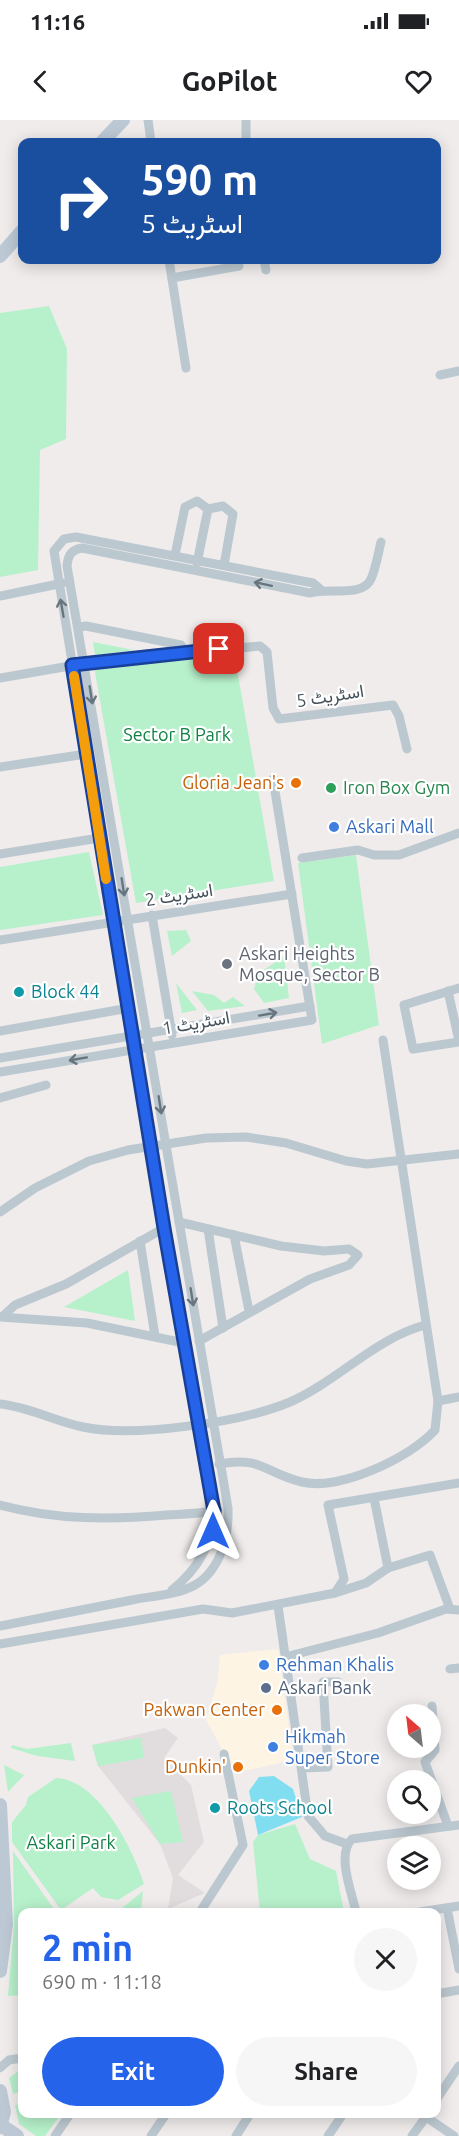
<!DOCTYPE html>
<html lang="en">
<head>
<meta charset="utf-8">
<style>
	body { margin:0; font-family:Ubuntu,Vazirmatn,sans-serif; background:#f6f6f6; color:#202124; height:100vh; display:flex; flex-direction:column; font-size:22px; white-space:nowrap }
	* { box-sizing:border-box; margin:0 }
	p { font-size:20px; color:#757577 }
	.icon { flex:none; width:33px; height:33px; fill:none; stroke:currentColor; stroke-width:2; stroke-linecap:round; stroke-linejoin:round }
	.map { position:relative; flex:1; overflow:hidden }
	.drawer { position:absolute; left:18px; top:1788px; width:423px; height:210px; display:flex; flex-direction:column; background:#fff; border-radius:12px; box-shadow:0 3px 15px #0003 }
	.drawer>* { flex:none }
	.guide { position:absolute; left:18px; top:18px; width:423px; height:126px; border-radius:12px; box-shadow:0 3px 15px #0003; background:#1a4fa0; color:#fff; overflow:hidden }
	.needle { width:39px; rotate:332deg }
	.fabs { position:absolute; left:387px; top:1584px; display:grid; gap:12px }
	.fabs a { display:grid; place-items:center; width:54px; height:54px; border-radius:50%; background:#fff; box-shadow:0 3px 15px #0003; font-size:30px }
	.pin { position:absolute; display:grid; place-items:center; width:51px; height:51px; color:#fff; margin:-26px; border-radius:12px; box-shadow:0 3px 9px #0006 }
	.me { position:absolute; width:66px; margin:-33px; rotate:0deg; stroke-linejoin:round; filter:drop-shadow(0 0 4px #0008) }
	.turn { display:flex; align-items:center; gap:21px; height:126px; padding:0 24px; font-size:27px }
	.turn .icon { width:78px; height:78px; stroke-width:2.5 }
	.turn b { display:block; font-size:42px; line-height:51px }
	.round { display:grid; place-items:center; flex:none; width:63px; height:63px; border-radius:32px; background:#f6f6f6 }
	.overview { display:flex; align-items:center; justify-content:space-between; height:102px; padding:0 24px }
	h1 { font-size:36px; font-weight:600; line-height:45px; color:#2563eb }
	.action { display:flex; gap:12px; margin-top:auto; padding:12px 24px }
	.action a { flex:1; height:69px; border-radius:36px; background:#2563eb; color:#fff; font-size:24px; font-weight:600; line-height:69px; text-align:center }
	.action a+a { background:#f6f6f6; color:#202124 }
	.status { display:flex; justify-content:space-between; align-items:center; height:42px; padding:0 30px; background:#fff; direction:ltr }
	.status svg { height:16px; fill:currentColor }
	header { display:flex; justify-content:space-between; align-items:center; height:78px; padding:0 24px; background:#fff; font-size:27px; font-weight:600 }
	.map>svg:first-child { display:block }
	.commercial { fill:#fdf4e3 }
	.education { fill:#e1ddde }
	.green { fill:#b7f1cb }
	.water { fill:#81def1 }
	.lines { fill:none; stroke-linecap:round; stroke-linejoin:round }
	.street { stroke:#bcc8d0; stroke-width:9 }
	.secondary { stroke:#bcc9d5; stroke-width:14 }
	.oneway { stroke:#68757e }
	.route-casing { stroke:#184099; stroke-width:15 }
	.route { stroke:#2563eb; stroke-width:10 }
	.slow { stroke:#f59e0b; stroke-width:10 }
	.food-dot { fill:#e8710a; stroke:#fff; stroke-width:2 }
	.leisure-dot { fill:#2e9e5b; stroke:#fff; stroke-width:2 }
	.shop-dot { fill:#3f7fe0; stroke:#fff; stroke-width:2 }
	.worship-dot { fill:#6b7280; stroke:#fff; stroke-width:2 }
	.culture-dot { fill:#0f9aa8; stroke:#fff; stroke-width:2 }
	.service-dot { fill:#5c6f8a; stroke:#fff; stroke-width:2 }
	.labels { text-anchor:middle; stroke-width:4.5; stroke-linejoin:round; paint-order:stroke }
	.street-label { font-size:18px; fill:#44515b; stroke:#fff }
	.park-label { font-size:18px; fill:#118044; stroke:#fff }
	.food-label { font-size:18px; fill:#c56008; stroke:#fff; text-anchor:end }
	.leisure-label { font-size:18px; fill:#27864d; stroke:#fff; text-anchor:start }
	.shop-label { font-size:18px; fill:#366cbe; stroke:#fff; text-anchor:start }
	.worship-label { font-size:18px; fill:#5b616d; stroke:#fff; text-anchor:start }
	.culture-label { font-size:18px; fill:#0d838f; stroke:#fff; text-anchor:start }
	.service-label { font-size:18px; fill:#4e5e75; stroke:#fff; text-anchor:start }
</style>
</head>
<body>
<div class="status"><b>11:16</b><svg viewBox="0 0 49 12"><path d="M0 12V9h3v3zM5 12V6h3v6zM10 12V3h3v9zM15 12V0h3v12zM26 1h20v11H26zM47 4h2v5h-2z"/></svg></div>
<header><svg class="icon" aria-label="back" viewBox="0 0 24 24"><path d="M15 5l-7 7 7 7"/></svg>GoPilot<svg class="icon" aria-label="heart" viewBox="0 0 24 24"><path d="M12 20l-8-8c-3-5 5-10 8-4 3-6 11-1 8 4z"/></svg></header>
<div class="map">
<svg width="459" height="2016" viewBox="0 0 459 2016">
	<rect width="100%" height="100%" fill="#f0ecec"/>
	<path class="commercial" d="M278,1529L293,1635L280,1643L235,1653L206,1600L218,1560L220,1535Z"/>
	<path class="education" d="M165,1608L178,1618L164,1638L191,1665L204,1722L178,1755L205,1773L168,1789L173,1758L160,1724L98,1646L92,1625Z"/>
	<g class="green">
		<path d="M49,186L67,229L66,319L40,330L38,450L0,457V193Z"/>
		<path d="M93,522L134,530L95,535Z"/>
		<path d="M234,532L274,761L136,783L94,547Z"/>
		<path d="M89,732L103,795L0,810V747Z"/>
		<path d="M356,735L379,905L322,924L298,743Z"/>
		<path d="M186,810L191,821L172,836L167,811Z"/>
		<path d="M284,836L289,878L264,883L254,869L258,854Z"/>
		<path d="M176,863L197,890L182,893Z"/>
		<path d="M192,871L214,875L224,883L233,877L245,886L208,891Z"/>
		<path d="M128,1150L135,1201L64,1187Z"/>
		<path d="M141,1618L144,1638L98,1646L92,1625Z"/>
		<path d="M71,1623L75,1641L37,1636L11,1628L12,1625L27,1629Z"/>
		<path d="M4,1645L24,1655L8,1672Z"/>
		<path d="M56,1658C98,1659 134,1730 144,1764L118,1780L101,1777L93,1768L61,1790L12,1722V1702L26,1685L28,1677Z"/>
		<path d="M171,1671L183,1722L160,1724L132,1678Z"/>
		<path d="M295,1704L310,1739L336,1751L344,1792H260L253,1722L258,1715Z"/>
		<path d="M13,1731L56,1792H22V1875L8,1876L14,1805Z"/>
		<path d="M143,1771L141,1792H121V1789Z"/>
		<path d="M20,1950L22,1971L13,1974L9,1958Z"/>
		<path d="M22,1984V1994H61L45,2016H36L19,2004L15,1985Z"/>
	</g>
	<path class="water" d="M274,1656L293,1669L302,1697L258,1715L249,1671L259,1657Z"/>
	<g class="lines">
		<g class="street">
			<path d="M148,0L151,22"/>
			<path d="M246,0V22"/>
			<path d="M169,140L186,248"/>
			<path d="M264,140L266,150"/>
			<path d="M172,158L239,146"/>
			<path d="M440,255L459,251"/>
			<path d="M208,389L223,386L233,394L224,445"/>
			<path d="M175,435L185,387L197,381L208,389"/>
			<path d="M197,443L208,389"/>
			<path d="M0,476L63,463"/>
			<path d="M80,507L86,506L181,525L185,531"/>
			<path d="M0,558L93,542L260,526L267,532L273,588L279,599L393,585L399,596L407,629"/>
			<path d="M0,647L86,634"/>
			<path d="M0,734L99,718"/>
			<path d="M302,738L358,730L374,735H399L459,713"/>
			<path d="M152,795L172,915"/>
			<path d="M0,820L292,774"/>
			<path d="M459,868L404,885L413,929L459,922"/>
			<path d="M448,871L459,921"/>
			<path d="M0,911L129,888"/>
			<path d="M0,938L310,886"/>
			<path d="M0,952L312,900L273,659"/>
			<path d="M0,978L46,965"/>
			<path d="M0,1092L35,1068L89,1041L128,1030L206,1018L246,1017L286,1023L346,1041L367,1044L459,1034"/>
			<path d="M179,1102L281,1126L324,1131L349,1129L358,1135L349,1145L310,1159L199,1221"/>
			<path d="M208,1109L223,1208"/>
			<path d="M234,1115L249,1191"/>
			<path d="M140,1121L155,1216"/>
			<path d="M3,1196L15,1185L66,1164L164,1108"/>
			<path d="M0,1197L87,1203L184,1223"/>
			<path d="M438,1281L459,1277"/>
			<path d="M0,1284C29,1287 55,1301 83,1307C135,1318 242,1302 290,1282C338,1261 374,1219 425,1205"/>
			<path d="M219,1344C263,1336 264,1353 302,1362C339,1371 410,1338 435,1310L438,1281L383,920"/>
			<path d="M0,1385C56,1400 110,1400 167,1395C184,1394 201,1394 218,1390"/>
			<path d="M388,1448L430,1435L450,1489"/>
			<path d="M172,1470C198,1449 212,1425 214,1391L164,1108L54,431L64,419L76,417L313,463L320,469"/>
			<path d="M335,1473L366,1463L388,1448L374,1378"/>
			<path d="M278,1486L308,1696L325,1716L347,1724"/>
			<path d="M0,1506C44,1497 88,1489 132,1480C152,1476 177,1475 195,1465C221,1450 229,1415 228,1388L67,446C68,435 71,430 82,428L310,473C326,467 363,478 371,459C376,448 378,434 381,422"/>
			<path d="M0,1524L203,1489L232,1493L335,1473L344,1459L328,1385L459,1363"/>
			<path d="M285,1537L378,1513L446,1489L459,1490"/>
			<path d="M450,1549L459,1548"/>
			<path d="M432,1586L435,1630L425,1642L448,1706"/>
			<path d="M302,1648L328,1647L323,1562H338"/>
			<path d="M447,1788L459,1849"/>
			<path d="M200,1792L243,1725L224,1634"/>
			<path d="M356,1792C352,1773 336,1734 352,1719L459,1705"/>
			<path d="M420,1792L459,1786"/>
			<path d="M436,1874L459,1870"/>
			<path d="M0,1948L9,1940L22,1938"/>
			<path d="M436,1980L459,1946"/>
			<path d="M426,1997L454,2016"/>
			<path d="M55,2016L70,1994"/>
			<path d="M151,2016L166,1994"/>
			<path d="M236,2016L250,1994"/>
			<path d="M328,2016L343,1994"/>
			<path d="M412,2016L428,1994"/>
		</g>
		<g class="secondary">
			<path d="M102,22L123,0"/>
			<path d="M0,136L22,111"/>
			<path d="M0,1685L6,1804L0,1851"/>
			<path d="M0,1971L4,1992L0,2007"/>
			<path d="M1,2005L17,2016"/>
		</g>
	</g>
	<defs><path id="oneway-shaft" d="M-6 0H5M1.5-3L5.5 0L1.5 3" fill="none" stroke-width="1.6" stroke-linecap="round" stroke-linejoin="round" transform="scale(1.5)"/></defs>
	<g class="oneway">
		<use href="#oneway-shaft" transform="translate(263 464) rotate(-168)"/>
		<use href="#oneway-shaft" transform="translate(62 488) rotate(-100)"/>
		<use href="#oneway-shaft" transform="translate(91 575) rotate(81)"/>
		<use href="#oneway-shaft" transform="translate(123 767) rotate(81)"/>
		<use href="#oneway-shaft" transform="translate(268 894) rotate(-10)"/>
		<use href="#oneway-shaft" transform="translate(78 939) rotate(170)"/>
		<use href="#oneway-shaft" transform="translate(160 985) rotate(81)"/>
		<use href="#oneway-shaft" transform="translate(192 1177) rotate(81)"/>
	</g>
	<g class="lines">
		<defs>
			<path id="route" d="M213,1411L214,1391L164,1108L72,545L219,529"/>
		</defs>
		<use href="#route" class="route-casing"/>
		<use href="#route" class="route"/>
		<path class="slow" d="M74,556L106,759"/>
	</g>
	<g class="food-dot">
		<circle cx="296" cy="663" r="6"/>
		<circle cx="277" cy="1590" r="6"/>
		<circle cx="238" cy="1647" r="6"/>
	</g>
	<circle class="leisure-dot" cx="331" cy="668" r="6"/>
	<g class="shop-dot">
		<circle cx="334" cy="707" r="6"/>
		<circle cx="264" cy="1545" r="6"/>
		<circle cx="273" cy="1627" r="6"/>
	</g>
	<circle class="worship-dot" cx="227" cy="844" r="6"/>
	<g class="culture-dot">
		<circle cx="19" cy="872" r="6"/>
		<circle cx="215" cy="1688" r="6"/>
	</g>
	<circle class="service-dot" cx="266" cy="1568" r="6"/>
	<g class="labels">
		<g class="street-label">
			<text transform="translate(330 576) rotate(-9)" y="6">اسٹریٹ 5</text>
			<text transform="translate(179 775) rotate(-9)" y="6">اسٹریٹ 2</text>
			<text transform="translate(196 903) rotate(-10)" y="6">اسٹریٹ 1</text>
		</g>
		<g class="park-label">
			<text x="177" y="621">Sector B Park</text>
			<text x="71" y="1729">Askari Park</text>
		</g>
		<g class="food-label">
			<text x="284" y="669">Gloria Jean's</text>
			<text x="265" y="1596">Pakwan Center</text>
			<text x="226" y="1653">Dunkin'</text>
		</g>
		<g class="leisure-label">
			<text x="343" y="674">Iron Box Gym</text>
		</g>
		<g class="shop-label">
			<text x="346" y="713">Askari Mall</text>
			<text x="276" y="1551">Rehman Khalis</text>
			<text x="285" y="1623">Hikmah<tspan x="285" dy="21">Super Store</tspan></text>
		</g>
		<g class="worship-label">
			<text x="239" y="840">Askari Heights<tspan x="239" dy="21">Mosque, Sector B</tspan></text>
		</g>
		<g class="culture-label">
			<text x="31" y="878">Block 44</text>
			<text x="227" y="1694">Roots School</text>
		</g>
		<g class="service-label">
			<text x="278" y="1574">Askari Bank</text>
		</g>
	</g>
</svg>
<div class="fabs">
<a><svg class="needle" viewBox="-14 -14 28 28"><path d="M0-13l5 13h-10z" fill="#e53935"/><path d="M0 13l5-13h-10z" fill="#757577"/></svg></a>
<a><svg class="icon" aria-label="search" viewBox="0 0 24 24"><circle cx="10" cy="10" r="6"/><path d="M15 15l6 6"/></svg></a>
<a><svg class="icon" aria-label="layers" viewBox="0 0 24 24"><path d="M12 4l9 5-9 5-9-5zM3 14l9 5 9-5"/></svg></a>
</div>
<div class="pin" style="left:219px;top:529px;background:#d93025"><svg class="icon" aria-label="arrive" viewBox="0 0 24 24"><path d="M6 21V4h12l-3 4 3 4H6"/></svg></div>
<svg class="me" style="left:213px;top:1411px" viewBox="-20 -20 40 40"><path d="M0-17L14 15 0 8-14 15z" fill="#2563eb" stroke="#fff" stroke-width="4"/></svg>
<div class="guide">
<div class="turn"><svg class="icon" aria-label="right" viewBox="0 0 24 24"><path d="M7 20v-9h11M14 6l5 5-5 5"/></svg><div><b>590 m</b>اسٹریٹ 5</div></div>
</div>
<section class="drawer">
<div class="overview"><div><h1>2 min</h1><p>690 m · 11:18</p></div><a class="round"><svg class="icon" aria-label="close" viewBox="0 0 24 24"><path d="M6 6l12 12M18 6L6 18"/></svg></a></div>
<div class="action"><a>Exit</a><a>Share</a></div>
</section>
</div>
</body>
</html>
